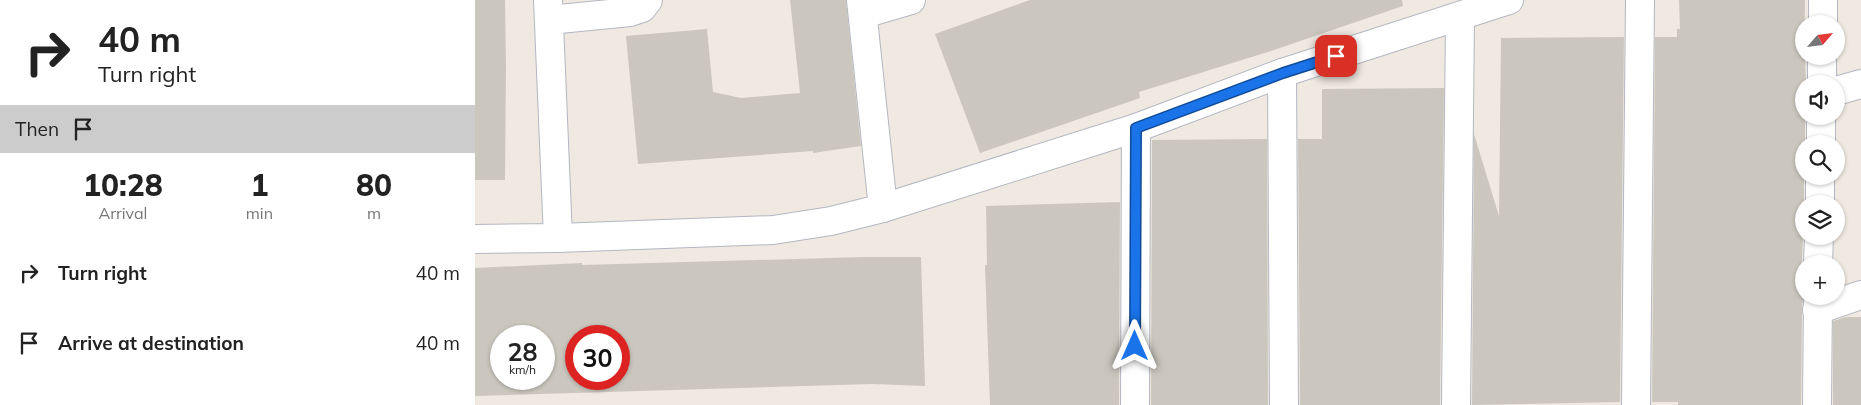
<!DOCTYPE html>
<html lang="en">
<head>
<meta charset="utf-8">
<style>
	body { margin:0; font-family:Mulish,sans-serif; background:#f2f2f2; color:#222; height:100vh; display:flex; flex-direction:column; font-size:19px; white-space:nowrap }
	* { box-sizing:border-box; margin:0 }
	p { font-size:16px; color:#767676 }
	.icon { flex:none; width:28px; height:28px; fill:none; stroke:currentColor; stroke-width:2; stroke-linecap:round; stroke-linejoin:round }
	.map { position:relative; flex:1; overflow:hidden }
	.drawer { display:flex; flex-direction:column; background:#fff; width:475px }
	.drawer>* { flex:none }
	.hud { background:#fff; color:#222; overflow:hidden }
	.needle { width:32px; rotate:62deg }
	.controls { position:absolute; left:1320px; top:15px; display:grid; gap:10px }
	.controls a { display:grid; place-items:center; width:50px; height:50px; border-radius:50%; background:#fff; box-shadow:0 1px 4px #0004; font-size:25px }
	.speed { position:absolute; left:15px; top:325px; display:flex; gap:10px; font-size:25px; font-weight:700; text-align:center }
	.speed>* { display:grid; place-content:center; width:65px; height:65px; border-radius:50%; background:#fff; box-shadow:0 1px 4px #0004; line-height:1 }
	.speed small { font-size:12px; font-weight:400 }
	.speed .limit { border:8px solid #d22; background:#fff; color:#111 }
	.pin { position:absolute; display:grid; place-items:center; width:42px; height:42px; color:#fff; margin:-21px; border-radius:10px; box-shadow:0 2px 8px #0006 }
	.me { position:absolute; width:55px; margin:-28px; rotate:0deg; stroke-linejoin:round; filter:drop-shadow(0 0 4px #0008) }
	.turn { display:flex; align-items:center; gap:18px; height:105px; padding:0 15px; font-size:22px }
	.turn .icon { width:65px; height:65px; stroke-width:2.5 }
	.turn b { display:block; font-size:35px; line-height:42px }
	.then { display:flex; align-items:center; height:48px; padding:0 15px; background:#0003; gap:10px; font-size:19px }
	.eta { display:flex; justify-content:space-evenly; align-items:center; height:85px; text-align:center }
	.eta b { font-size:30px; font-weight:800; line-height:35px }
	ul { padding:0; list-style:none }
	li { display:flex; align-items:center; gap:15px; height:70px; padding:0 15px }
	li div { flex:1 }
	li b { display:block; font-size:19px }
	li em { font-style:normal }
	main { display:flex; flex:1; min-height:0 }
	.map>svg:first-child { display:block }
	.building { fill:#cbc7bf; fill-rule:evenodd }
	.lines { fill:none; stroke-linecap:round; stroke-linejoin:round }
	.minor-casing { stroke:#b4b7c1; stroke-width:30 }
	.minor { stroke:#fff; stroke-width:28 }
	.route-casing { stroke:#114b97; stroke-width:12 }
	.route { stroke:#1a73e8; stroke-width:9 }
</style>
</head>
<body>
<main>
<section class="drawer">
<div class="hud">
<div class="turn"><svg class="icon" aria-label="right" viewBox="0 0 24 24"><path d="M7 20v-9h11M14 6l5 5-5 5"/></svg><div><b>40 m</b>Turn right</div></div>
<div class="then">Then<svg class="icon" aria-label="arrive" viewBox="0 0 24 24"><path d="M6 21V4h12l-3 4 3 4H6"/></svg></div>
</div>
<div class="eta">
<div><b>10:28</b><p>Arrival</p></div>
<div><b>1</b><p>min</p></div>
<div><b>80</b><p>m</p></div>
</div>
<ul>
<li><svg class="icon" aria-label="right" viewBox="0 0 24 24"><path d="M7 20v-9h11M14 6l5 5-5 5"/></svg><div><b>Turn right</b></div><em>40 m</em></li>
<li><svg class="icon" aria-label="arrive" viewBox="0 0 24 24"><path d="M6 21V4h12l-3 4 3 4H6"/></svg><div><b>Arrive at destination</b></div><em>40 m</em></li>
</ul>
</section>
<div class="map">
<svg width="1386" height="405" viewBox="0 0 1386 405">
	<rect width="100%" height="100%" fill="#efe9e1"/>
	<g class="building">
		<path d="M0,0H30L31,66L30,180H0Z"/>
		<path d="M315,0H371L386,146L338,153V151L163,164L151,36L232,29L238,92L266,98L325,93Z"/>
		<path d="M555,0H927L928,6L796,51L664,92L665,98L505,153L460,34Z"/>
		<path d="M1204,0H1330L1329,56H1330L1331,84H1329V116H1330V144H1329V204L1327,263L1329,291L1327,307L1326,405H1203V402H1177L1180,37H1202V29H1205Z"/>
		<path d="M1149,37L1145,402L997,405L999,134L1024,216L1026,38Z"/>
		<path d="M969,88L965,405H825L823,139H847V89Z"/>
		<path d="M792,139L793,405H676L677,140Z"/>
		<path d="M645,202L644,405H515L510,265H512L511,206Z"/>
		<path d="M389,257H446L450,386L397,384L0,396V268L107,263V265ZM26,336H69V379H26ZM101,336H144V379H101Z"/>
		<path d="M1371,317H1386V405H1358V321Z"/>
	</g>
	<g class="lines">
		<defs>
			<g id="minor">
				<path d="M73,0L83,238"/>
				<path d="M386,0L408,208"/>
				<path d="M388,14L436,0"/>
				<path d="M74,20L155,12L167,8L173,0"/>
				<path d="M1348,24V0"/>
				<path d="M807,73L809,405"/>
				<path d="M1347,84V56"/>
				<path d="M1361,91L1386,84"/>
				<path d="M1346,144V116"/>
				<path d="M1345,204V176"/>
				<path d="M0,239L83,238L298,230L356,221L408,208L661,128L807,73L1034,0"/>
				<path d="M1343,264L1344,236"/>
				<path d="M1342,310L1386,295"/>
				<path d="M660,405L661,128"/>
				<path d="M981,405L985,17"/>
				<path d="M1161,405L1165,0"/>
				<path d="M1342,405L1343,296"/>
			</g>
		</defs>
		<use href="#minor" class="minor-casing"/>
		<use href="#minor" class="minor"/>
	</g>
	<g class="lines">
		<defs>
			<path id="route" d="M660,346L661,128L808,73L861,56"/>
		</defs>
		<use href="#route" class="route-casing"/>
		<use href="#route" class="route"/>
	</g>
</svg>
<div class="controls">
<a><svg class="needle" viewBox="-14 -14 28 28"><path d="M0-13l5 13h-10z" fill="#e53935"/><path d="M0 13l5-13h-10z" fill="#767676"/></svg></a>
<a><svg class="icon" aria-label="sound" viewBox="0 0 24 24"><path d="M4 9h4l5-4v14l-5-4H4zM17 9q2 3 0 6"/></svg></a>
<a><svg class="icon" aria-label="search" viewBox="0 0 24 24"><circle cx="10" cy="10" r="6"/><path d="M15 15l6 6"/></svg></a>
<a><svg class="icon" aria-label="layers" viewBox="0 0 24 24"><path d="M12 4l9 5-9 5-9-5zM3 14l9 5 9-5"/></svg></a>
<a>+</a>
</div>
<div class="speed"><div>28<small>km/h</small></div><div class="limit">30</div></div>
<div class="pin" style="left:861px;top:56px;background:#d93025"><svg class="icon" aria-label="arrive" viewBox="0 0 24 24"><path d="M6 21V4h12l-3 4 3 4H6"/></svg></div>
<svg class="me" style="left:660px;top:346px" viewBox="-20 -20 40 40"><path d="M0-17L14 15 0 8-14 15z" fill="#1a73e8" stroke="#fff" stroke-width="4"/></svg>
</div>
</main>
</body>
</html>
